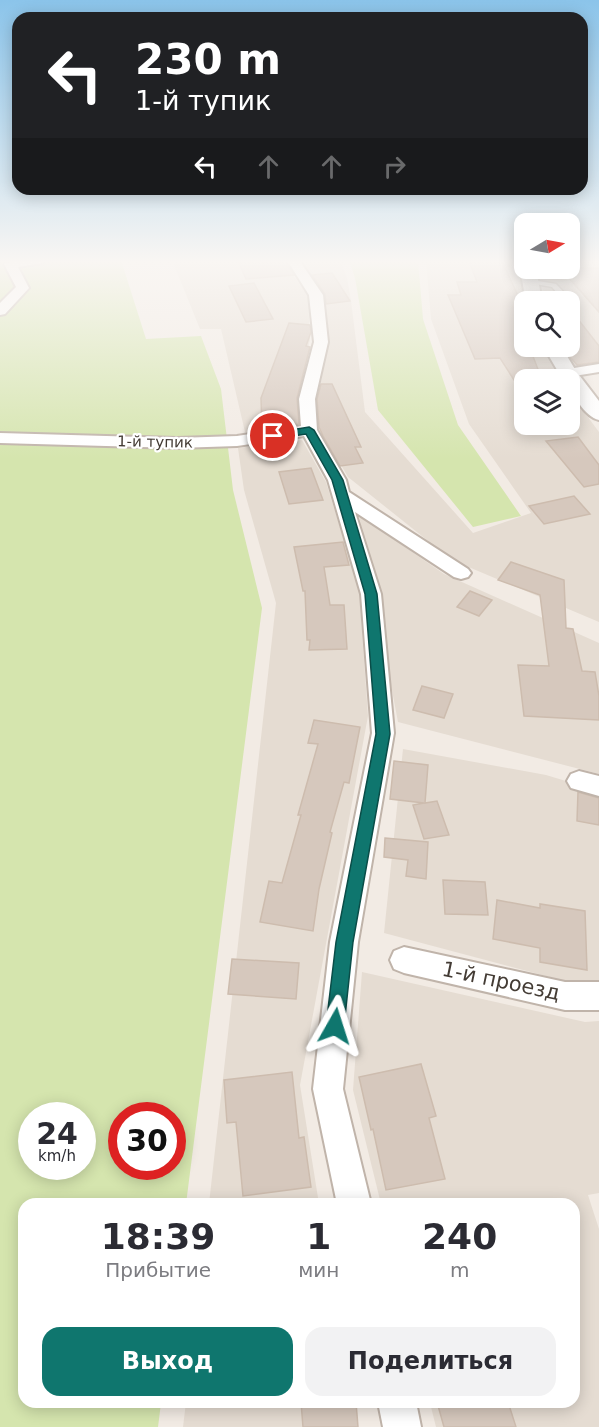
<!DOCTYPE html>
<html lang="ru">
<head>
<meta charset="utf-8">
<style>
	body { margin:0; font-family:"DejaVu Sans",sans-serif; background:#f2f2f3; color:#2b2b33; height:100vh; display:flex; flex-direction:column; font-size:22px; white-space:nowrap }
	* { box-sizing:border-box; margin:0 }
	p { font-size:20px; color:#7c7c81 }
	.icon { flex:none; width:33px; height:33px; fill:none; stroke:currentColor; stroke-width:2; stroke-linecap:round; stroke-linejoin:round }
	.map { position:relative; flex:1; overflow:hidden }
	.details { position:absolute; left:18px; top:1198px; width:562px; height:210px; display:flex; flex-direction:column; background:#fff; border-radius:18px; box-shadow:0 3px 15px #0003 }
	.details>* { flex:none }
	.hud { position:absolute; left:12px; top:12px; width:576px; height:183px; border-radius:18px; box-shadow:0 3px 15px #0003; background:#202124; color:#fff; overflow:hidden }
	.needle { width:39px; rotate:80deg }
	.controls { position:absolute; left:514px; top:213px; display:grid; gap:12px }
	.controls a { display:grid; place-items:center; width:66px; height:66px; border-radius:12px; background:#fff; box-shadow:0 3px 15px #0003; font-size:30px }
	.speed { position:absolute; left:18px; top:1102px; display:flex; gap:12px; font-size:30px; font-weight:700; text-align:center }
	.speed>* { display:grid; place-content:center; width:78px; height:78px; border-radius:50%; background:#fff; box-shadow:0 3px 15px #0003; line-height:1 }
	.speed small { font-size:15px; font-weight:400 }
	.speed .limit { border:9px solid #d22; background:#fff; color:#111 }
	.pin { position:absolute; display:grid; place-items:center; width:51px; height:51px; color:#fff; margin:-26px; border:3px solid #fff; border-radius:50%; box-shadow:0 2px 6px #0007 }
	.me { position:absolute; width:66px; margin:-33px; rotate:6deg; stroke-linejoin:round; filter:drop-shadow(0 0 4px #0008) }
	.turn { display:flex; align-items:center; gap:21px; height:126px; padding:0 24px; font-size:27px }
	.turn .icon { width:78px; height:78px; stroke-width:2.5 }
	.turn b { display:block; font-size:42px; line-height:51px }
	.lanes { display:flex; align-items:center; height:57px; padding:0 24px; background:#0003; justify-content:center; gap:30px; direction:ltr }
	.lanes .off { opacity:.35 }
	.eta { display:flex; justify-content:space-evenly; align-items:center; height:102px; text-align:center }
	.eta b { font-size:36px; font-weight:600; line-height:42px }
	.button { display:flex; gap:12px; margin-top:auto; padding:12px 24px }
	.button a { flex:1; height:69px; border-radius:18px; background:#0f766e; color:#fff; font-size:24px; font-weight:600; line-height:69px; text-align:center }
	.button a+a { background:#f2f2f3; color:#2b2b33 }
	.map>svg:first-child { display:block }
	.residential { fill:#e5dcd2 }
	.green { fill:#d5e5ae; fill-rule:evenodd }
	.building { fill:#d6c8bd; stroke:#cdbcae; stroke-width:1.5 }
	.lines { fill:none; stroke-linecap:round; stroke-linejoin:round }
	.service-casing { stroke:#c0b4aa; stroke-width:3 }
	.minor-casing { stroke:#c0b4aa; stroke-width:4 }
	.tertiary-casing { stroke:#c0b4aa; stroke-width:4 }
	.service { fill:#fff; fill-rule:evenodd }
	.minor { fill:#fff; fill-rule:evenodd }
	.tertiary { fill:#fff; fill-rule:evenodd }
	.route { fill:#0f766e; stroke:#0a4d48; stroke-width:1.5 }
	.labels { text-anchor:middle; stroke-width:4.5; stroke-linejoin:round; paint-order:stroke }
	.far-street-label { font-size:15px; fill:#433b34; stroke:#fff }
	.near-street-label { font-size:21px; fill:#433b34; stroke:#fff }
</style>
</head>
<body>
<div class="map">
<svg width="599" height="1427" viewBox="0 0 599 1427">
	<rect width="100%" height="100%" fill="#f2ebe4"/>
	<g class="residential">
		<path d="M172,260H282L285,264L308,296L310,340L295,395V427L245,432L221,329H200Z"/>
		<path d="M303,260H340L347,278L351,301L365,412L473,533L531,513L469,424L431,319L426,260H519L528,301L525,302V346L541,347L560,379L525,380V424H570V393L599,432V622L452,560L348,477L321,431L318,398L328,343L324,296Z"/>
		<path d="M570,260H599V364L573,368L559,347L570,346V302L545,301L539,269L570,268Z"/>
		<path d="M302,440L326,482L359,589L368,716L300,1085L319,1204H209L276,603L244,490L238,448Z"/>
		<path d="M359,515L444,574L599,643V774L398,722Z"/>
		<path d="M403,749L546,775L599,791V980L565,981L384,933Z"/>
		<path d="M362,972L585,1022L599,1021V1193L588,1195L599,1229V1427H436L430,1403L574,1402V1204H381L353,1090Z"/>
		<path d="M186,1402L350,1403L354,1427H183Z"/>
	</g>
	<g class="green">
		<path d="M0,260H121L146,339L201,336L221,389L233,490L262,608L186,1204H24V1402L161,1403L158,1427H0ZM32,1116H82V1167H32ZM122,1116H172V1167H122Z"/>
		<path d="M349,260H418L423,319L458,425L521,516L473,527L378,410L355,278Z"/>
	</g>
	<g class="building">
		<path d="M253,260H285L294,275L246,279L238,261Z"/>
		<path d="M469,261H502L525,311V351H531L542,380H514L500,358L475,359L448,295H461L457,282H477Z"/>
		<path d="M560,268H599V312Z"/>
		<path d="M332,273L350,301L326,304L325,294L312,275Z"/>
		<path d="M254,283L273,319L246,322L229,286Z"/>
		<path d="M570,309L599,346V362L577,365L570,357Z"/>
		<path d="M289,323L310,325L311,332L306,346L310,347L297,398L299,424L262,428L261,398Z"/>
		<path d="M321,384H332L361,447H355L363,463L340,466L323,436L319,427L317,399Z"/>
		<path d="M578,437L599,465V484L584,487L546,441Z"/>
		<path d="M311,468L323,500L289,504L279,472Z"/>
		<path d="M574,496L590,514L544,524L529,506Z"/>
		<path d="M343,542L349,565L324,567L330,605H344L347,649L309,650L310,640H307L305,591H303L294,547Z"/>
		<path d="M511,562L564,580L566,628L573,629L582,671L595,672L599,696V720L524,716L518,665L549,666L540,595L498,580Z"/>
		<path d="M470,591L492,600L479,616L457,607Z"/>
		<path d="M422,686L453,694L444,718L413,710Z"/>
		<path d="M314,720L360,727L349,783L344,782L330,832L332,833L319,889L313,931L260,922L269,881L282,883L301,815H298L318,744L308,743Z"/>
		<path d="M394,761L428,765L425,803L437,801L449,835L424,839L413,805L424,803L390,799Z"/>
		<path d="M578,792L599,798V825L577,821Z"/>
		<path d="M385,838L428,842L426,879L406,876L408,860L384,857Z"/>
		<path d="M443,880L485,882L488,915L445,914Z"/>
		<path d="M497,900L540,908V904L585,911L587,970L540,962V948L493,939Z"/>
		<path d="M232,959L299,963L296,999L228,994Z"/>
		<path d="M421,1064L436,1116L429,1118L445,1179L386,1190L373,1129L371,1130L359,1077Z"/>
		<path d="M292,1072L299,1138L304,1137L311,1187L243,1196L236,1122L227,1123L224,1080Z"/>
		<path d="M301,1402H356L358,1427H303Z"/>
		<path d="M437,1402H508L516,1427H444Z"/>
	</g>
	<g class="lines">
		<defs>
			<path id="service" d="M532,280L556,284L572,301L570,303L565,302L552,287L530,283V281Z"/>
			<g id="minor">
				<path d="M14,260H44L42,263L18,267L29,288L5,314L0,315V303L16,287L4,264Z"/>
				<path d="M287,260H299L323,295L328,342L315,399L317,430L346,480L349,492L468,569L471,573L468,577L461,579L454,577L355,512L381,594L394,733L358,942L343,1089L371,1204H337L313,1089L330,942L372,733L361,594L328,480L304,436L237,446L177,448L0,443V433L177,438L237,436L301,426L299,399L314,342L309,295Z"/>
				<path d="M599,364V372L568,377L561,373L568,369Z"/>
				<path d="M579,771L599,776V796L571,788L567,781L571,774Z"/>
				<path d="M404,947L565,982H599V1010H565L404,973L394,969L390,960L394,951Z"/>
				<path d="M378,1402H416L421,1427H383Z"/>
			</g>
			<g id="tertiary">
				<path d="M525,264V268H536L542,302H526L520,268Z"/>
				<path d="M543,346H561L576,371L599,401V420C585,417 570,393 570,380H563Z"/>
			</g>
		</defs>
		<use href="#service" class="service-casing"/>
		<use href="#minor" class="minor-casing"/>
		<use href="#tertiary" class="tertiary-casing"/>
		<use href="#service" class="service"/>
		<use href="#minor" class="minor"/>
		<use href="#tertiary" class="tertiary"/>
	</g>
	<linearGradient id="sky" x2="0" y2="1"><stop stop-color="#8bc4ea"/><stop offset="0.57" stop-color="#f9f6f3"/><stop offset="1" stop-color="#f9f6f3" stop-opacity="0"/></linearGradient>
	<rect width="599" height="459" fill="url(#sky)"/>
	<path class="route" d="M309,427L314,430L343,480L377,594L390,734L353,942L344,1026L342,1032L335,1035L329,1032L326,1026L336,942L376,734L365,594L332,480L306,434L273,439L268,436L273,433Z"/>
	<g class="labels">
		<g class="far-street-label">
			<text transform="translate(155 442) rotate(1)" y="5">1-й тупик</text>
		</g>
		<g class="near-street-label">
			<text transform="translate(501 981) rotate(12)" y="7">1-й проезд</text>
		</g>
	</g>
</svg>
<div class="controls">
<a><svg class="needle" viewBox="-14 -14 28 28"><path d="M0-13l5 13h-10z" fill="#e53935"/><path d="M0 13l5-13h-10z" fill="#7c7c81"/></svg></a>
<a><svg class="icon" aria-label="search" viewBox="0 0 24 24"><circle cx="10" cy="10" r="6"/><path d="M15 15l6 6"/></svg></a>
<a><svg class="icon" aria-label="layers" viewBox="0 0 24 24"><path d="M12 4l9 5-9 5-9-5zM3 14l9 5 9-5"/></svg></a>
</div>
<div class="speed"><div>24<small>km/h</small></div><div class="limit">30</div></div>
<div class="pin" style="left:273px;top:436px;background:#d93025"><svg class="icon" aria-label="arrive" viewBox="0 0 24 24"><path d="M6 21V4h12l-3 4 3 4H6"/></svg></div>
<svg class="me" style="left:335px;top:1026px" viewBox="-20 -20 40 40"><path d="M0-17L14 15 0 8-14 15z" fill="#0f766e" stroke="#fff" stroke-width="4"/></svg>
<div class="hud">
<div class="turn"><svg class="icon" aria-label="left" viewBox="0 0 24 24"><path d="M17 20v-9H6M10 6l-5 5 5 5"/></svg><div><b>230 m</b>1-й тупик</div></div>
<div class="lanes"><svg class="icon" aria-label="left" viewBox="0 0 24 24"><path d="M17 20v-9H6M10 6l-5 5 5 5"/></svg><svg class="icon off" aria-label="ahead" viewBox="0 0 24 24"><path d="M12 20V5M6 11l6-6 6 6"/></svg><svg class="icon off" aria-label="ahead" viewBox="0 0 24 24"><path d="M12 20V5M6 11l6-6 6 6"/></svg><svg class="icon off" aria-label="right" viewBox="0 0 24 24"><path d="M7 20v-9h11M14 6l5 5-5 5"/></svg></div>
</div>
<section class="details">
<div class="eta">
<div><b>18:39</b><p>Прибытие</p></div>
<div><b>1</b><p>мин</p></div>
<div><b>240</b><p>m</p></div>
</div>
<div class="button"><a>Выход</a><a>Поделиться</a></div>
</section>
</div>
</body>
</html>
